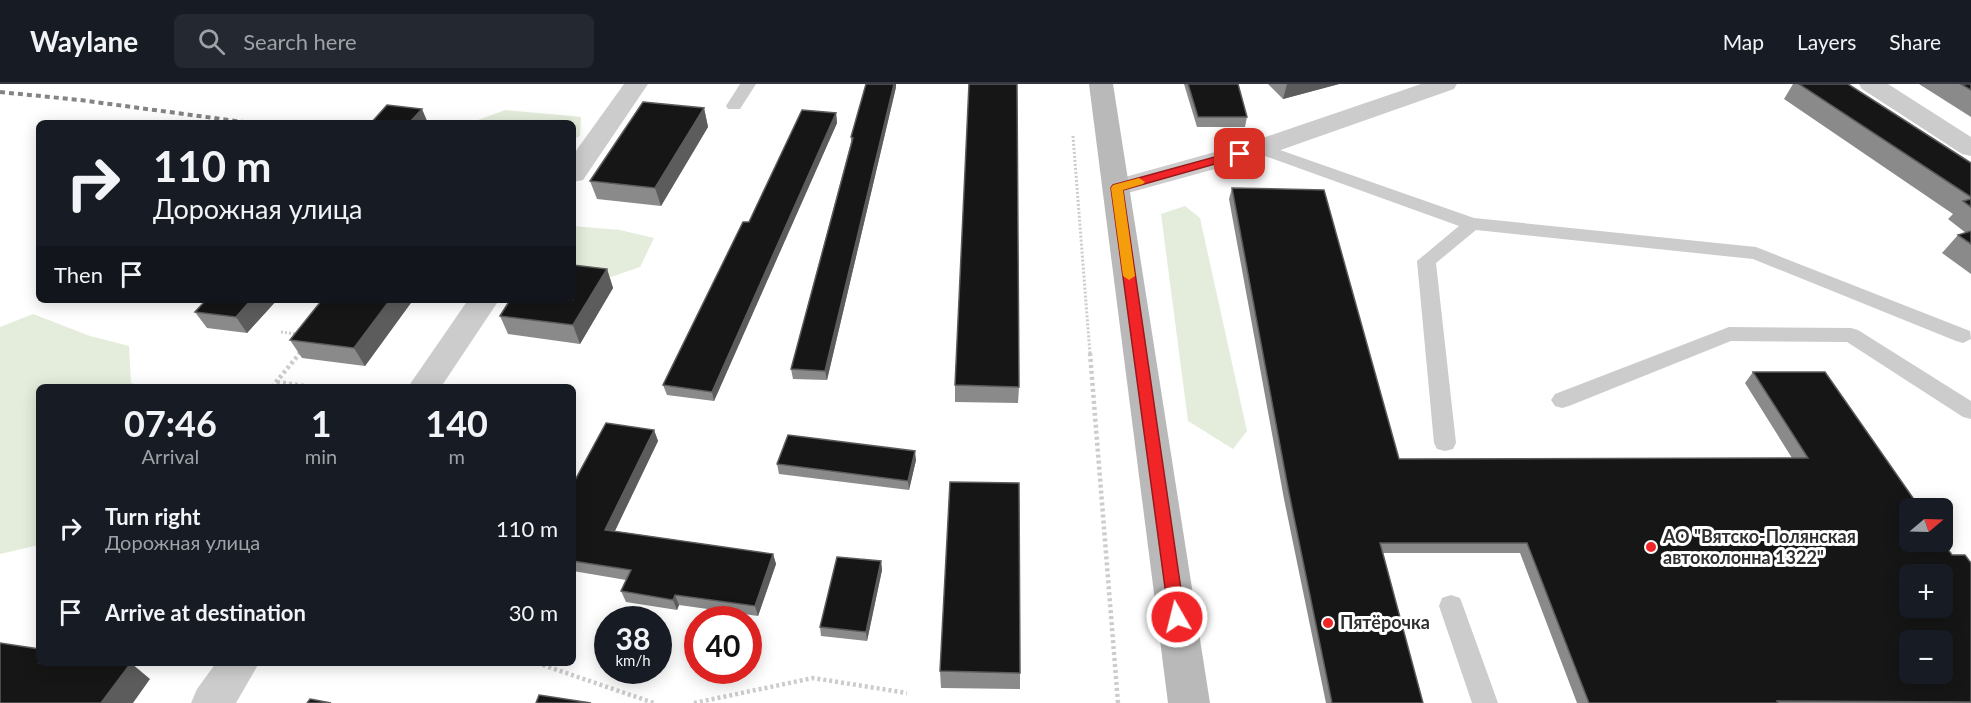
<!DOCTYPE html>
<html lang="en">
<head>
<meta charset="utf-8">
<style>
	body { margin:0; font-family:Lato,sans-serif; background:#242831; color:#f1f3f6; height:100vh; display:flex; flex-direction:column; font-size:22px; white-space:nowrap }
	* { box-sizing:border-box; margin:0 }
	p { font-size:20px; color:#9ea1a6 }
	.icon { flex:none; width:33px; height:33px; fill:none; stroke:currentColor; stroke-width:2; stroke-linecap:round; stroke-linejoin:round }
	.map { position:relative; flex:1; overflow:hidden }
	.side { position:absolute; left:36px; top:300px; width:540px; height:282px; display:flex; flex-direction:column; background:#171b24; border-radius:9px; box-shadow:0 3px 15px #0003 }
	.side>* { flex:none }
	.hud { position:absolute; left:36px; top:36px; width:540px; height:183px; border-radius:9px; box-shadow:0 3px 15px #0003; background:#171b24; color:#f1f3f6; overflow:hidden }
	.needle { width:39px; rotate:71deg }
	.tools { position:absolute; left:1899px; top:414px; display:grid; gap:12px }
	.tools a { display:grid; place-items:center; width:54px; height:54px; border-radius:9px; background:#171b24; box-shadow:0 3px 15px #0003; font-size:30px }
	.speed { position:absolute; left:594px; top:522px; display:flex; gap:12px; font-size:30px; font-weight:700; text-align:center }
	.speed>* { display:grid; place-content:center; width:78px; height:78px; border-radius:50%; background:#171b24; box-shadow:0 3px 15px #0003; line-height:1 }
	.speed small { font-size:15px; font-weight:400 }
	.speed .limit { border:9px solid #d22; background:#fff; color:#111 }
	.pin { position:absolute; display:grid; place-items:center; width:51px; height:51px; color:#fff; margin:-26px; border-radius:12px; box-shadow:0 3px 9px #0006 }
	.me { position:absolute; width:66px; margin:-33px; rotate:352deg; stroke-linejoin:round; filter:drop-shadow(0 0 4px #0008) }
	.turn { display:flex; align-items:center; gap:21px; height:126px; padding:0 18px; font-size:27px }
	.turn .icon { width:78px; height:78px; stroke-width:2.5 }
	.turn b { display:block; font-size:42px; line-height:51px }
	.then { display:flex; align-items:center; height:57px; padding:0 18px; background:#0003; gap:12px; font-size:22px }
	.eta { display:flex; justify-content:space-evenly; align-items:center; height:102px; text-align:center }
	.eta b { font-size:36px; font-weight:700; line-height:42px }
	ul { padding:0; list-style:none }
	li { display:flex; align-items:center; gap:18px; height:84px; padding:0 18px }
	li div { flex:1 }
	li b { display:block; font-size:22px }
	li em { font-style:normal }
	header { display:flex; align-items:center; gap:36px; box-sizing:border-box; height:84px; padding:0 30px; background:#171b24; border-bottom:2px solid #363941 }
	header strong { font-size:28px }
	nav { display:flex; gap:33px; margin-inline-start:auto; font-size:21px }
	.search { width:420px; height:54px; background:#242831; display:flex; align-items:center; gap:15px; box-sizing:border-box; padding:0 21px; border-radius:9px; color:#9ea1a6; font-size:22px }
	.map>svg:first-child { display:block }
	.green { fill:#e4eddb }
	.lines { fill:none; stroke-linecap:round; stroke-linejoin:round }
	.path-far1 { stroke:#ccc; stroke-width:3; stroke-dasharray:2 2; stroke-linecap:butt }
	.path { stroke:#ccc; stroke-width:4.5; stroke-dasharray:3 3; stroke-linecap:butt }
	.lane { fill:#ccc; fill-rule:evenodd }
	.street { fill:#ccc; fill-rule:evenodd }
	.secondary { fill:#b9b9b9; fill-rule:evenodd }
	.rail { stroke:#848484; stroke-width:4; stroke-dasharray:5 4; stroke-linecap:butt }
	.wall { fill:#8a8a8a }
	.shaded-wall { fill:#5c5c5c }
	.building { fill:#161616; stroke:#5c5c5c; stroke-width:1.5; fill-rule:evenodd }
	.route { fill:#f12528; stroke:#9d181a; stroke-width:1.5 }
	.slow { fill:#f59e0b }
	.poi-dot { fill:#f12528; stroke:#fff; stroke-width:2 }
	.labels { text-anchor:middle; stroke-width:6; stroke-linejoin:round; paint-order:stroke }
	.poi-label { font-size:18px; font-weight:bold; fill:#2f2f2f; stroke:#fff; text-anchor:start }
</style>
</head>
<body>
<header>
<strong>Waylane</strong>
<div class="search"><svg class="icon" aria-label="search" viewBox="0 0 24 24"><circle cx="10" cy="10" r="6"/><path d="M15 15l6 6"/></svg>Search here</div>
<nav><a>Map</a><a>Layers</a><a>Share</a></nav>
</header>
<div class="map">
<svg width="1971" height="619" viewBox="0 0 1971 619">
	<rect width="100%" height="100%" fill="#fff"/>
	<g class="green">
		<path d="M505,26L581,33L580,52L573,56V39H480L478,36Z"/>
		<path d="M1185,122L1200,134L1247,347L1233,365L1188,337L1161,130Z"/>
		<path d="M573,142L620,146L654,154L640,183L611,193L573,183Z"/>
		<path d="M33,230L90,252L129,262L131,299L146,303H39V461L0,470V243Z"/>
	</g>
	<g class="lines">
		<g class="path-far1">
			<path d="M1073,52L1090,270"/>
			<path d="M281,248L298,250"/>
			<path d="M298,270L302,266"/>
		</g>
		<g class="path">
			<path d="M1090,269L1118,619"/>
			<path d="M277,298L312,303"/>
			<path d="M272,303L300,269"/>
			<path d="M537,579L654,619"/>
			<path d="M694,619L813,594L907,609"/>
		</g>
		<g class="lane">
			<path d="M740,0H756L740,25H728L726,22Z"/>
			<path d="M1260,59L1474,134L1756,163L1970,247L1971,255L1963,259L1956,257L1753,175L1476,146L1436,179L1456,359L1453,365L1445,367L1437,365L1434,359L1417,177L1459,142L1254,68L1252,64Z"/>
			<path d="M1729,243L1851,244L1858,246L1971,317V335L1963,333L1847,258L1731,257L1569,322L1562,324L1555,322L1551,316L1555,310Z"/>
			<path d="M1451,511L1460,514L1463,522L1498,619H1472L1439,522L1442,514Z"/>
		</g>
		<g class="street">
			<path d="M624,0H648L583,96L573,98V71Z"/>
			<path d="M1421,0H1457L1454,5L1269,70L1117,112L1107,110L1103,104L1107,98L1251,58Z"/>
			<path d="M1859,0H1888L1971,53V72L1962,70L1862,5Z"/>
			<path d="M468,216H499L441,303H408Z"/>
			<path d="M216,579H259L236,619H191L197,605Z"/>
		</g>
		<path class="secondary" d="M1089,0H1113L1210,619H1168Z"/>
		<path class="rail" d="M0,8L80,16L251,39"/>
	</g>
	<g class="wall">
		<path d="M1184,0H1238L1247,33L1245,43H1197Z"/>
		<path d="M1268,0H1339L1283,15Z"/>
		<path d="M1793,0H1848L1971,79V190L1942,169L1958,151L1966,149L1948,135L1953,130L1784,15Z"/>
		<path d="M1919,0H1971V33Z"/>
		<path d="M896,3L827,296L793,295L791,285L851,58V53Z"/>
		<path d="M704,24L708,43L661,122L597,115L590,97Z"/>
		<path d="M836,29L837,39L714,317L667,311L663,301L749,138Z"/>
		<path d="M1232,104L1399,375L1792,374L1745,299L1753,288L1952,471L1971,479V619H1577L1520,469H1383L1423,619H1326L1284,415L1229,115Z"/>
		<path d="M607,185L613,204L580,260L508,250L500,232Z"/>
		<path d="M277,216L247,249L207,244L195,228Z"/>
		<path d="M413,216L365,282L302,274L290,256Z"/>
		<path d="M955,301L1019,303L1018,319L955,318Z"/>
		<path d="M654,346L658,357L615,447L773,470L776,480L758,532L679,521L677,526L626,518L621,507L626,496L573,487V400Z"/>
		<path d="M916,376L909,406L779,390L777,380Z"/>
		<path d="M881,477L882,486L867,557L821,552L820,543Z"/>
		<path d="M940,587L1020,589V605L941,604Z"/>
	</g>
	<g class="shaded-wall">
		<path d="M894,0H896V3L827,296L825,287Z"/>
		<path d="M1287,0H1339L1283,15Z"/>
		<path d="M704,24L708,43L661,122L655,104Z"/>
		<path d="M422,25L428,39H409Z"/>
		<path d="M836,29L837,39L714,317L712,308Z"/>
		<path d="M607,185L613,204L580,260L573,241Z"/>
		<path d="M251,216H277L247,249L236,233Z"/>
		<path d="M390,216H413L365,282L354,264Z"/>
		<path d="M654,346L658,357L610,457L605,446Z"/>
		<path d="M915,367L916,376L909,406L908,397Z"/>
		<path d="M773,470L776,480L758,532L755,522Z"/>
		<path d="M881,477L882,486L867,557L866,548Z"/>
		<path d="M675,511L679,521L677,526L673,516Z"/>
		<path d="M131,579L150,595L133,619H101Z"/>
	</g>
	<g class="building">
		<path d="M866,0H894L825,287L791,285L853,54L851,53Z"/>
		<path d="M969,0H1017L1019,303L955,301Z"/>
		<path d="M1188,0H1238L1247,33H1198Z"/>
		<path d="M1799,0H1848L1971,79V113Z"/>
		<path d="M1961,0H1971V6Z"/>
		<path d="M643,18L704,24L655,104L590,97Z"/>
		<path d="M387,21L422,25L409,39H371Z"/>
		<path d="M802,26L836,29L712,308L663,301L743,138H749Z"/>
		<path d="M1232,104L1324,106L1399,375L1808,374L1753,288H1825L1920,424H1910V458L1942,457L1952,471H1965L1971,479V618L1777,617L1778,619H1589L1527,459H1380L1423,619H1332L1288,404ZM1910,490H1942V524H1910ZM1910,556H1942V590H1910Z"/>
		<path d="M1971,115V123L1963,117Z"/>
		<path d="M1971,147V160L1958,151Z"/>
		<path d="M573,181L607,185L573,241L500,232L510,216H573Z"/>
		<path d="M206,216H251L236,233L195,228Z"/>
		<path d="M322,216H390L354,264L290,256Z"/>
		<path d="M606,339L654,346L605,446L773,470L755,522L675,511L673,516L621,507L631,486L573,477V400Z"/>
		<path d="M788,351L915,367L908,397L777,380Z"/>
		<path d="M950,398L1019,399L1020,589L940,587Z"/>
		<path d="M837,473L881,477L866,548L820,543Z"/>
		<path d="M0,559L39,565V579H131L101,619H0Z"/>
		<path d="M539,611L591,619H536Z"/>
		<path d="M310,615L331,619H307Z"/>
	</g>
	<path class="route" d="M1240,66L1245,70L1243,72L1123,106L1185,533L1183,538L1177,541L1171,538L1169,533L1111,104L1113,101Z"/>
	<path class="slow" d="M1139,94L1145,98L1143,100L1123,106L1135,192L1129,196L1123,192L1111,104L1113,101Z"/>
	<g class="poi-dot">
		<circle cx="1651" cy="463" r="6"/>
		<circle cx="1328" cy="539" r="6"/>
	</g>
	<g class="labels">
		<g class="poi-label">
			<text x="1663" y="459">АО "Вятско-Полянская<tspan x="1663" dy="21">автоколонна 1322"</tspan></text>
			<text x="1340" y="545">Пятёрочка</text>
		</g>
	</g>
</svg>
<div class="tools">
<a><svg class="needle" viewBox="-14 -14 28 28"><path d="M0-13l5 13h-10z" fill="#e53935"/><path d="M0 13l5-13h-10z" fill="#9ea1a6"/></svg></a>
<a>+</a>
<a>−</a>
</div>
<div class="speed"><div>38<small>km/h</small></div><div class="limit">40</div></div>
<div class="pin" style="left:1240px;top:70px;background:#d93025"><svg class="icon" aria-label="arrive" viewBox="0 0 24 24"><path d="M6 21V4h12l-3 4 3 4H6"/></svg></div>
<svg class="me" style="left:1177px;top:533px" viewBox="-20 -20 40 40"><circle r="17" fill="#f12528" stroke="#fff" stroke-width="3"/><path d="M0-11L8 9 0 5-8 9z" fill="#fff"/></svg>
<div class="hud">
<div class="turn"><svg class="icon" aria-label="right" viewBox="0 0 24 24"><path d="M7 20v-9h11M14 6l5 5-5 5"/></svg><div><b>110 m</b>Дорожная улица</div></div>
<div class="then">Then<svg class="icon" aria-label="arrive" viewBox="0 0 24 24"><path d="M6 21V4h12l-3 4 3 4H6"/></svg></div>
</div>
<section class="side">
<div class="eta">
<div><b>07:46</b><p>Arrival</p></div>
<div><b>1</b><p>min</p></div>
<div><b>140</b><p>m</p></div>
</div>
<ul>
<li><svg class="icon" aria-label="right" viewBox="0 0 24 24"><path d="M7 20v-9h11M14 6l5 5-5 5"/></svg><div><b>Turn right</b><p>Дорожная улица</p></div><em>110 m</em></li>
<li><svg class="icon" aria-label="arrive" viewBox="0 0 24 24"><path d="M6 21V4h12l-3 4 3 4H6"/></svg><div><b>Arrive at destination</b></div><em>30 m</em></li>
</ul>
</section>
</div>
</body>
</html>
